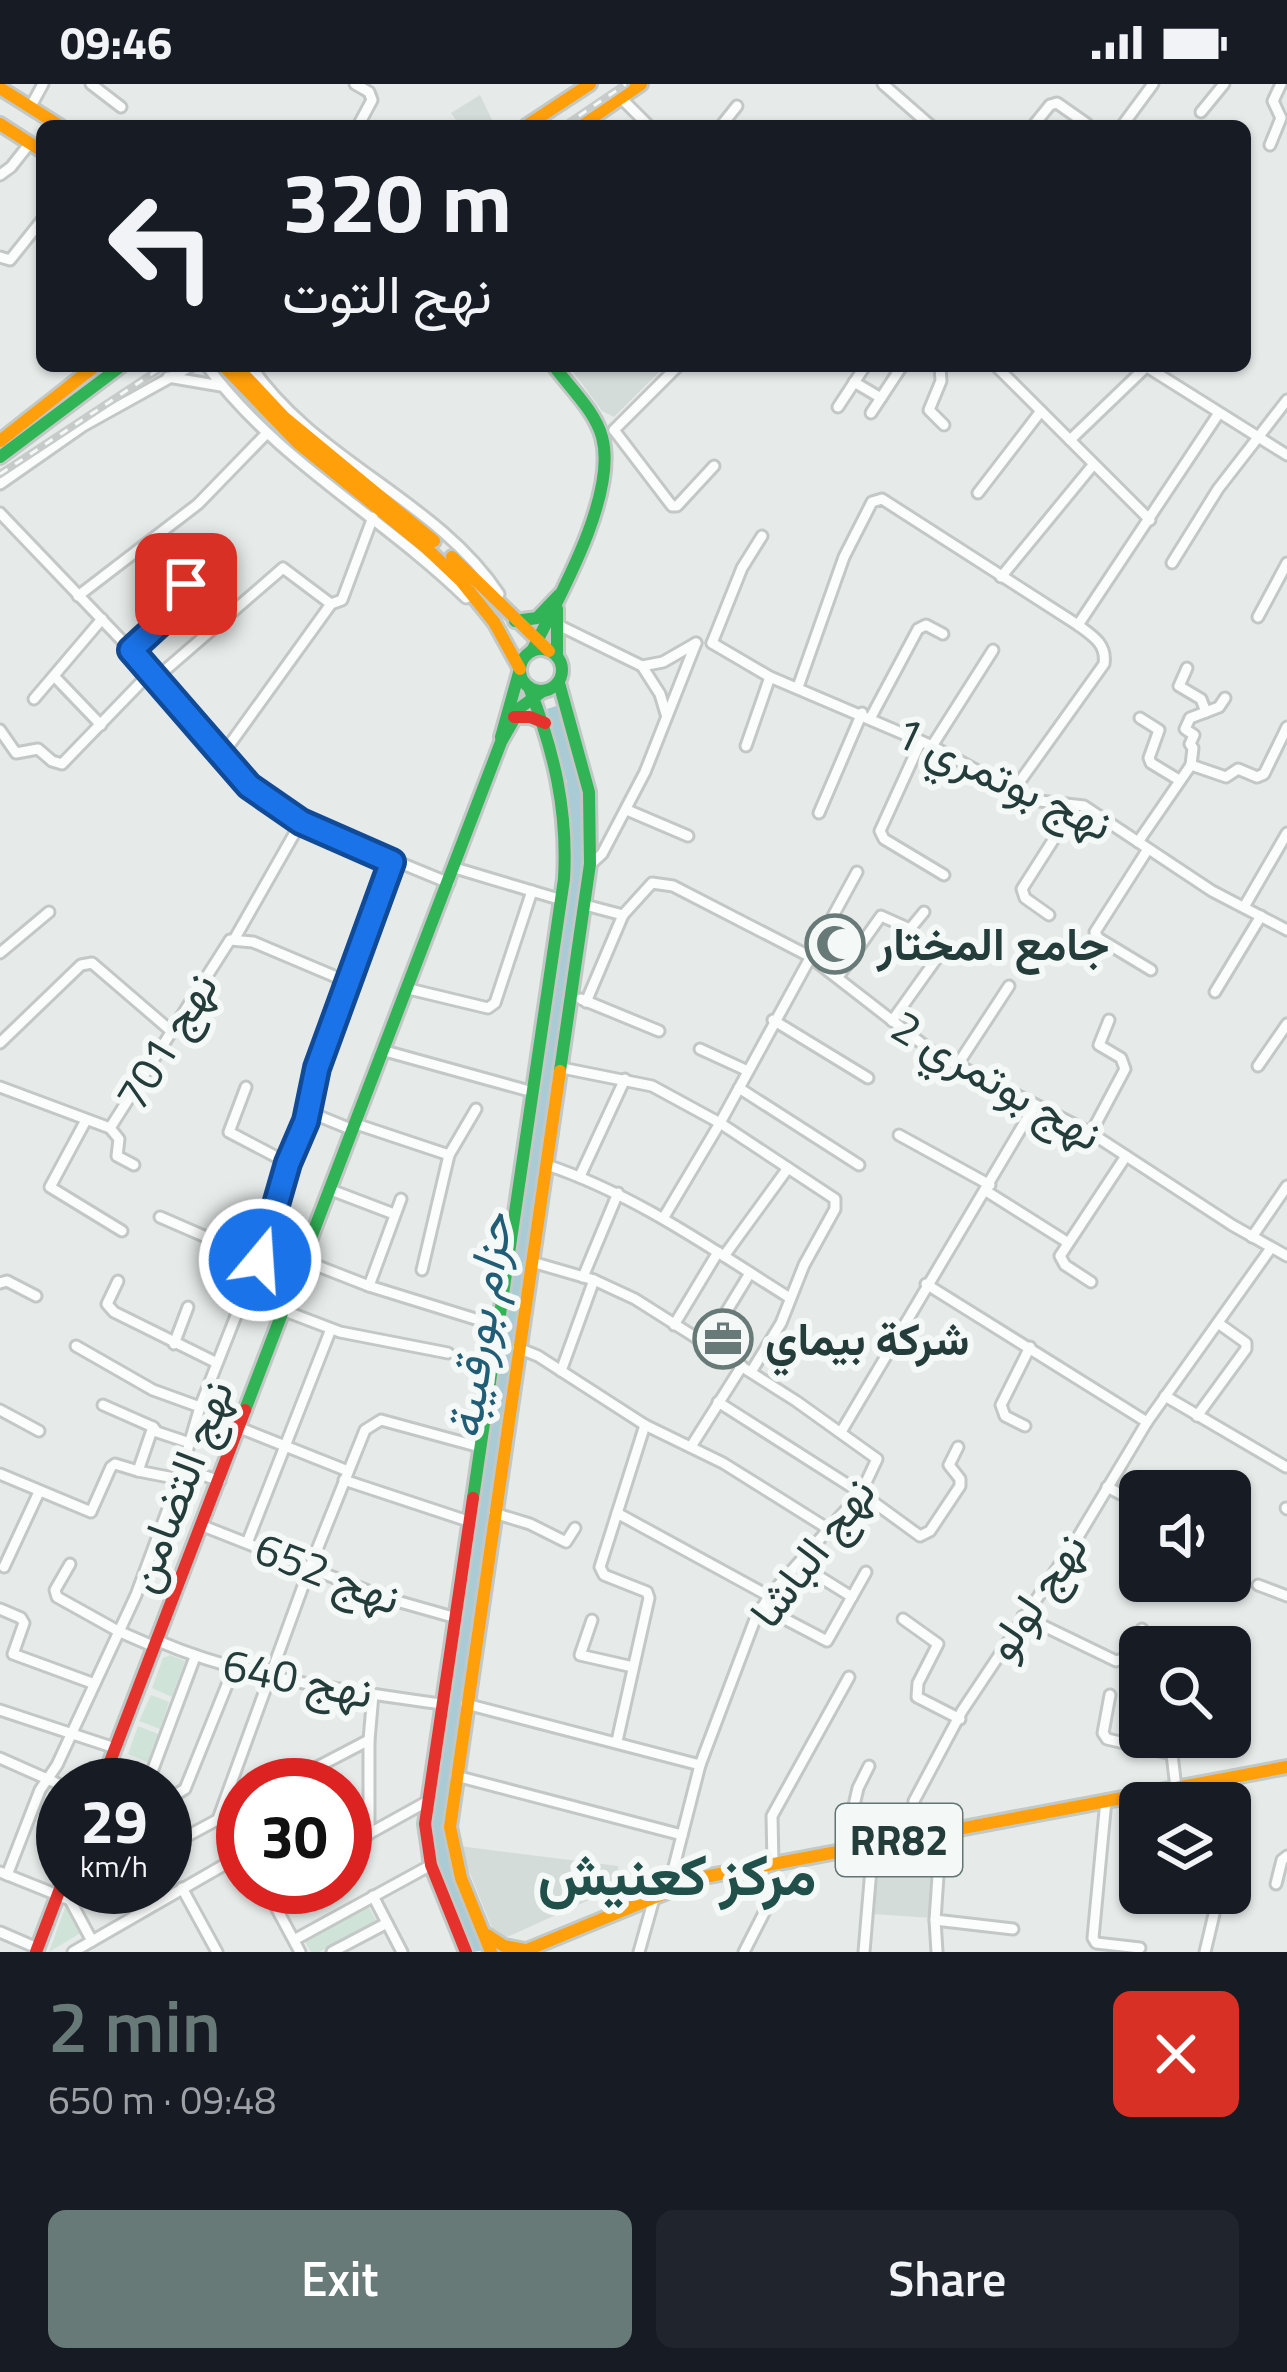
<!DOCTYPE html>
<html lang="en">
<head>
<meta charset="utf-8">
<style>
	body { margin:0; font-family:"Titillium Web",Vazirmatn,sans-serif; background:#20242c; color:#f1f3f6; height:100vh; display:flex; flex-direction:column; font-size:45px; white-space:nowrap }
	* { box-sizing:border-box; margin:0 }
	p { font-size:39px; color:#9ea1a6 }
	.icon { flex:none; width:66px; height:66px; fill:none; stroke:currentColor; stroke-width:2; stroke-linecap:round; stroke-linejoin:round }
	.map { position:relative; height:1868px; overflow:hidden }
	.sheet { display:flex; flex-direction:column; background:#171b24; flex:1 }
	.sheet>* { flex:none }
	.top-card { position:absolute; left:36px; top:36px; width:1215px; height:252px; border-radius:18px; box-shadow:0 3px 9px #0004; background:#171b24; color:#f1f3f6; overflow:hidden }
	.tools { position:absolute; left:1119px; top:1386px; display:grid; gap:24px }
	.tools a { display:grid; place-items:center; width:132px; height:132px; border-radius:18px; background:#171b24; box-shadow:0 3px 9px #0004; font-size:60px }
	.speed { position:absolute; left:36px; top:1674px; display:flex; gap:24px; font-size:60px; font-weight:700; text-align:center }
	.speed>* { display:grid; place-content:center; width:156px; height:156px; border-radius:50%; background:#171b24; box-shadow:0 3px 9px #0004; line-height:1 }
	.speed small { font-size:30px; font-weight:400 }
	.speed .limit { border:18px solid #d22; background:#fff; color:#111 }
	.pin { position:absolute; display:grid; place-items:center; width:102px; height:102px; color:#fff; margin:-51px; border-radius:24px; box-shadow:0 6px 18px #0006 }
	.me { position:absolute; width:132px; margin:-66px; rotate:18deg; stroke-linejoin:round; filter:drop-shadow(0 0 9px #0008) }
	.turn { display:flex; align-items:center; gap:42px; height:252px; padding:0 48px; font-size:54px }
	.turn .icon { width:156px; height:156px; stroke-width:2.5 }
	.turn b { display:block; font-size:84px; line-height:102px }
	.round { display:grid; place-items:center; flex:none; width:126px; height:126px; border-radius:18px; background:#20242c }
	.headline { display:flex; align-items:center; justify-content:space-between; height:204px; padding:0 48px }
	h1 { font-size:72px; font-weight:600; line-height:90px; color:#687a77 }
	.action { display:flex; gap:24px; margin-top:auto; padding:24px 48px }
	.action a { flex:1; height:138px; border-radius:18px; background:#687a77; color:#fff; font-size:48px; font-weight:600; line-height:138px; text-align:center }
	.action a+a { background:#20242c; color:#f1f3f6 }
	.status { display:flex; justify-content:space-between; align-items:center; height:84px; padding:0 60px; background:#171b24; direction:ltr }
	.status svg { height:33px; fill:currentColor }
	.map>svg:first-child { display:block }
	.built { fill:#d4dcd9 }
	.green { fill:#d0e3d8 }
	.water { fill:#a9cbd6 }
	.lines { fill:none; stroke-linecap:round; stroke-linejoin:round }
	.street-casing { stroke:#c3c8c6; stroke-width:15 }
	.fast-casing { stroke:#c2c8c6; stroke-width:18 }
	.slow-casing { stroke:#c2c8c6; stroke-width:18 }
	.jam-casing { stroke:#c2c8c6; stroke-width:18 }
	.street { stroke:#fbfcfc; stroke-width:9 }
	.fast { stroke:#30b455; stroke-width:12 }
	.slow { stroke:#ff9f0a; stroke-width:12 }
	.jam { stroke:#e5322d; stroke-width:12 }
	.rail-casing { stroke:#c7ccca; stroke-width:8 }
	.rail { stroke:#f4f9f7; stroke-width:3; stroke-dasharray:9; stroke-linecap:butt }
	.route-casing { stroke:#114b97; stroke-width:30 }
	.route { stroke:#1a73e8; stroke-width:21 }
	.labels { text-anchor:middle; stroke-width:12; stroke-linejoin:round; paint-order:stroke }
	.shield { fill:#f4f9f7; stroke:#627573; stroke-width:3 }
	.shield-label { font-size:42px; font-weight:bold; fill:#243d3a }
	.street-label { font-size:45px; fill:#243d3a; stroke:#f4f9f7 }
	.poi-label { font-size:45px; font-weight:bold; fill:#243d3a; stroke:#f4f9f7; text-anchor:start }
	.water-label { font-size:48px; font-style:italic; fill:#215e76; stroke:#f4f9f7 }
	.district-label { font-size:57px; font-weight:bold; fill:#214f49; stroke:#f4f9f7 }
</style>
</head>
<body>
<div class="status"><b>09:46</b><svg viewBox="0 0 49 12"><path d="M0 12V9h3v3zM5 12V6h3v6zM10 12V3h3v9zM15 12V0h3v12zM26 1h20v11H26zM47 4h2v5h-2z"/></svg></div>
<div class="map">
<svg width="1287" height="1868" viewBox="0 0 1287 1868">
	<rect width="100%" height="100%" fill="#e6ebe9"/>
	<g class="built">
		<path d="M480,11L493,38L487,42H452L456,36L451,29Z"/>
		<path d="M569,282H665L614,333L602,327Z"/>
		<path d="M937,1761L931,1834L873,1830L878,1771Z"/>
		<path d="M459,1762L618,1782L620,1802L503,1855L496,1854Z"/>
	</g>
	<g class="green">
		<path d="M170,1571L185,1577L172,1613L152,1604L163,1574Z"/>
		<path d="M151,1611L169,1618L160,1645L139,1637Z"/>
		<path d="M138,1642L158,1650L148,1678L128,1670Z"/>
		<path d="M126,1674L147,1683L140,1701H116Z"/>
		<path d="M367,1820L377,1838L319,1868H311L303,1854Z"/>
		<path d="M68,1822L82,1848L49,1868L65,1824Z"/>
	</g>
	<path class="water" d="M559,621L582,700L586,766L446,1727L447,1769L484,1866L472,1868L434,1777L430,1741L569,800L567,698L547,625Z"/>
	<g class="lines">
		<defs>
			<g id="street">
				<path d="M91,0L121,23"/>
				<path d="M355,0L369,8L372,16L358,42"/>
				<path d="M883,0L931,42"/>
				<path d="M621,14L649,42"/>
				<path d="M31,22L43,0"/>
				<path d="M1201,28L1224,0"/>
				<path d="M721,42L737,22"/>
				<path d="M1033,42L1050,21L1057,19L1087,40"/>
				<path d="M1122,42L1153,0"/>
				<path d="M1270,61L1281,34L1273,17L1281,0"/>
				<path d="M0,91L11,83L30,59"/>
				<path d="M0,173L10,176L42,136"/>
				<path d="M207,282C277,377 383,433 466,514"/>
				<path d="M251,282C314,376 437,416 499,510"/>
				<path d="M940,282L941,297L929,326L944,341"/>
				<path d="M996,282L1150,436"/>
				<path d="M1147,283L1287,371"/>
				<path d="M168,293L221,302"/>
				<path d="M854,298L881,314"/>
				<path d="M838,323L865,282"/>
				<path d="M871,329L902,282"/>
				<path d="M614,346L672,422H677L714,382"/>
				<path d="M614,346L678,282"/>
				<path d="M1070,356L1147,282"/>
				<path d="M0,400L83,342L191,282"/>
				<path d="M978,409L1041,327"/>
				<path d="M0,429L131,566L249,702L301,738L449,799"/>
				<path d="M1172,479L1218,405L1287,316"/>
				<path d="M1001,493L1093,381"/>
				<path d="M78,512L198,420L267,349"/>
				<path d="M1258,533L1287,479"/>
				<path d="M554,539L642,582L663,578L696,559"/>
				<path d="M1078,541L1219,329"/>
				<path d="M712,559L770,593L932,662L1031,716L1084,722L1212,807L1287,846"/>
				<path d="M712,559L742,484L762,452"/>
				<path d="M131,566L181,520L186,500L216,466"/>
				<path d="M642,582L660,610L666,630"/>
				<path d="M1187,584L1179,602L1201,615L1206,628"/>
				<path d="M54,592L101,641"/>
				<path d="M155,595L283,484L331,520"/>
				<path d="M798,603L844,473L872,418L882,415L1078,541C1093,552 1107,560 1104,580L1013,707"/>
				<path d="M34,615L102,535"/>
				<path d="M871,633L918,545L926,541L943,550"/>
				<path d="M1140,634L1159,646L1149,674L1151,679L1179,696"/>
				<path d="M0,646L16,669L38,665L52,677L62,680L150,589"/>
				<path d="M921,657L880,747L884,755L944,791"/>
				<path d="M746,662L770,593"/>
				<path d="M932,662L993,566"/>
				<path d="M220,674L331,520L342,516L373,433"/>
				<path d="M1191,681L1193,664L1190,660L1194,651L1185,645L1190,634L1219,623L1225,614"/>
				<path d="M627,726L688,752"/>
				<path d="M819,729L862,629"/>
				<path d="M1138,758L1191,681L1226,693L1238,685L1257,693L1264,690L1287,643"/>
				<path d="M1148,765L1095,848L1098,854L1151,886"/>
				<path d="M591,780L602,770L645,688L696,559"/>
				<path d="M455,784L562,816"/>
				<path d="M585,821L623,831L652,799L673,802L809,872L934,969L1091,1049L1232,1141L1287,1172"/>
				<path d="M1244,823L1287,749"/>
				<path d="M1049,831L1025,814L1022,805L1059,747L1052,720"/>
				<path d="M235,854L301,738"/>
				<path d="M0,869L49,828"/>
				<path d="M838,893L881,832L910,845L924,828"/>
				<path d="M409,905L488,924L495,919L532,807"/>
				<path d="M1215,908L1261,832"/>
				<path d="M581,915L659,947"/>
				<path d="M586,918L623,831"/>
				<path d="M773,936L868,994"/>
				<path d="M892,937L942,867"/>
				<path d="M0,959L81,881L92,879L170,946"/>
				<path d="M700,965L748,987"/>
				<path d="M385,967L533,1008"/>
				<path d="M1258,982L1287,940"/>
				<path d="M956,983L1009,902"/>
				<path d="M562,984L652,1002L720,1039L835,1115V1125L804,1181L781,1239L751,1288"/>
				<path d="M0,1003L110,1044"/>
				<path d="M246,1003L229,1048L288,1079"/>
				<path d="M739,1004L859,1081"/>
				<path d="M309,1028L353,1046"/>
				<path d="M85,1038L50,1103L122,1147"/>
				<path d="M356,1040L449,1071"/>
				<path d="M110,1044L230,856L253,858L348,898"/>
				<path d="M110,1044L119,1055L117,1072L134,1081"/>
				<path d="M1091,1049L1125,985L1121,974L1099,961L1109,936"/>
				<path d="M899,1051L990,1101"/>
				<path d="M547,1081C636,1111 710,1164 790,1214"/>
				<path d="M580,1092L625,995"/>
				<path d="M331,1106L394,1130"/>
				<path d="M986,1107L1067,1158"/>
				<path d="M160,1133L259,1176"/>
				<path d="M664,1133L720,1039L857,788"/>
				<path d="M1252,1153L1287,1102"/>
				<path d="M724,1172L788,1084"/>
				<path d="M305,1177L369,1202L498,1242"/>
				<path d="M532,1178L594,1196L635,1215L796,1317L877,1375L861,1409L769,1512L754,1538L700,1681L668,1806"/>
				<path d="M422,1186L449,1071L476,1025"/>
				<path d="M583,1193L618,1109"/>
				<path d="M118,1197L107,1220L114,1228L217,1279"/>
				<path d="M1091,1198L1065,1181L1060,1172L1126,1072"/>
				<path d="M0,1199L7,1197L36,1212"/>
				<path d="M926,1200L1147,1338"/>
				<path d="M369,1202L401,1115"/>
				<path d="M285,1227L340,1248L448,1269"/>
				<path d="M674,1241L718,1168"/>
				<path d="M174,1260L188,1223"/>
				<path d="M706,1261L750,1189"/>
				<path d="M76,1262L153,1306L200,1323"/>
				<path d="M518,1264L538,1272L645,1341L723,1379L830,1446"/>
				<path d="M561,1287L594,1196"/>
				<path d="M1165,1312L1286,1383"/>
				<path d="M718,1318L861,1409L920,1452L930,1447L960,1402V1395L949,1381L958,1363"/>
				<path d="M103,1321L153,1343L157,1348L187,1358"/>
				<path d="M0,1326L39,1347"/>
				<path d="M1197,1332L1246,1265V1259L1218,1239"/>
				<path d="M1025,1342L1005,1332L1001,1321L1030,1263"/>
				<path d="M153,1343L138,1387L179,1395"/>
				<path d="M240,1344L348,1387"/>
				<path d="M841,1348L1035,1021"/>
				<path d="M692,1361L742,1282"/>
				<path d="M182,1384L220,1397"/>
				<path d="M0,1390L91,1428L111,1383L115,1380L138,1387"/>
				<path d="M344,1396L468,1437"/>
				<path d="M1107,1403L1140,1420"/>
				<path d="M1286,1424L1287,1425"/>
				<path d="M494,1429L530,1440L566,1458L575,1444"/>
				<path d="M617,1429L769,1512"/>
				<path d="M203,1442L386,1514L453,1533"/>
				<path d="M247,1459L331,1245"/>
				<path d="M70,1480L55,1506L57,1513L118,1547L155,1563"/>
				<path d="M799,1480L852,1513"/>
				<path d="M4,1483L39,1408"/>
				<path d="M1258,1501L1287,1512"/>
				<path d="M1187,1502L1190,1497"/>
				<path d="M762,1523L827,1557L866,1488"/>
				<path d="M0,1525L21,1534L24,1539L13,1570L92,1599"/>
				<path d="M1023,1532L1116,1577L1129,1573L1142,1545"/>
				<path d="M903,1535L938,1560L918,1599L917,1613L960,1635"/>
				<path d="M592,1536L580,1571L633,1583"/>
				<path d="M158,1557C249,1596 344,1606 441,1620"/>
				<path d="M1110,1611L1103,1649L1107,1655L1172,1670L1176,1704"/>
				<path d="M466,1620L700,1681"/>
				<path d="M0,1626L115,1664"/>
				<path d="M369,1656L373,1610"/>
				<path d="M617,1657L649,1514L647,1508L604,1491L600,1483L645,1341"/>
				<path d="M0,1674L63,1702"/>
				<path d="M456,1692L682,1751"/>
				<path d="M147,1701L195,1573"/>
				<path d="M283,1701L369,1656V1750"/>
				<path d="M1106,1716L1093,1854L1096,1859L1140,1864"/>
				<path d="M165,1717L185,1705L233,1586"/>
				<path d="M226,1731L243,1763"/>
				<path d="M1230,1732L1236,1692"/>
				<path d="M218,1735L310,1483L365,1346L381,1336L480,1363"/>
				<path d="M910,1754L914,1717L962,1627L1078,1453L1147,1338L1271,1164"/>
				<path d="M345,1763L428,1717"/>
				<path d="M165,1764L243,1722"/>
				<path d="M844,1765L858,1704L869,1682"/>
				<path d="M773,1779L772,1732L849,1593"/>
				<path d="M0,1788L70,1816L94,1803"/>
				<path d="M7,1791L40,1706L57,1681L136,1511L179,1395L200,1323L271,1143L288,1079L309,1028L317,984L392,778"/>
				<path d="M1276,1800L1282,1776L1287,1772"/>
				<path d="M265,1803L300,1868"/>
				<path d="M182,1804L217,1868"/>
				<path d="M373,1812L402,1868"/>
				<path d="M70,1816L92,1857"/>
				<path d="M935,1836L1013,1845"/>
				<path d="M0,1848L37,1864"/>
				<path d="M294,1856L431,1781"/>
				<path d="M73,1868L243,1770"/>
				<path d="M332,1868L387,1839"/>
				<path d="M639,1868L655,1811"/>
				<path d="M744,1868L767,1823L762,1781"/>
				<path d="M864,1868L873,1761"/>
				<path d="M937,1868L935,1836L941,1748"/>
				<path d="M1205,1868L1219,1809"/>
			</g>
			<g id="fast">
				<path d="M0,373L121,282"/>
				<path d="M557,525V572"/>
				<path d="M515,537L537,534L559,511"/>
				<circle cx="541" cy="586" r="21"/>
				<path d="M532,567C558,515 618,411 602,353C595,327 570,304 554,282"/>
				<path d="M559,599L589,708L590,780L560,987"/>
				<path d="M501,653L520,585"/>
				<path d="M245,1326L501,658L521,623L543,607"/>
				<path d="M473,1414L564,795C568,726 554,667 529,603"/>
			</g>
			<g id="slow">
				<path d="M0,4L60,42"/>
				<path d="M0,40L42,67"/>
				<path d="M526,42L590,0"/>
				<path d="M580,42L641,0"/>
				<path d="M224,282L298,359L423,461L461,497L494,538L520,585"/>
				<path d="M236,282L285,334L434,457"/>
				<path d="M0,357L95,282"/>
				<path d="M452,473L549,567"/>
				<path d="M487,1851L504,1862L525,1866"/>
				<path d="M491,1868L461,1794L450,1743L560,987"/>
				<path d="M522,1868L704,1793L1287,1683"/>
			</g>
			<g id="jam">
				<path d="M514,633H530L545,639"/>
				<path d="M101,1701L245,1326"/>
				<path d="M36,1868L63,1797"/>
				<path d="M466,1868L431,1781L425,1740L473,1414"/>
			</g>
		</defs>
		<use href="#street" class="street-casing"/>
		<use href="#fast" class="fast-casing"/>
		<use href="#slow" class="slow-casing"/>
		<use href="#jam" class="jam-casing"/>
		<use href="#street" class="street"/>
		<use href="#fast" class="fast"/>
		<use href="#slow" class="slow"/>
		<use href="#jam" class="jam"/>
		<defs>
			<g id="rail">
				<path d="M564,42L626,0"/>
				<path d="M0,390L164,282"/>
			</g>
		</defs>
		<use href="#rail" class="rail-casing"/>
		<use href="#rail" class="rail"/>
	</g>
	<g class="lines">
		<defs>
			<path id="route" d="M186,500L181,520L131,566L249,702L301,738L392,778L317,984L306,1037L288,1079L260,1176"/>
		</defs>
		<use href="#route" class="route-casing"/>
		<use href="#route" class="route"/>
	</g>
	<defs>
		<symbol id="mosque-ring" viewBox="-11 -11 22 22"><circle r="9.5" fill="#f4f9f7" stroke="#687a77" stroke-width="1.5"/><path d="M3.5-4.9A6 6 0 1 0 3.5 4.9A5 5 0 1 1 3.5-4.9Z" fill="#687a77"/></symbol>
		<symbol id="office-ring" viewBox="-11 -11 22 22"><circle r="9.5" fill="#f4f9f7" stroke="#687a77" stroke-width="1.5"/><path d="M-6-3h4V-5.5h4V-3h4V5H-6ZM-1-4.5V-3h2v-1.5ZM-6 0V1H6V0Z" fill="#687a77"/></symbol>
	</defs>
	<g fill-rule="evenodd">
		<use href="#mosque-ring" x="802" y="827" width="66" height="66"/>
		<use href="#office-ring" x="690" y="1222" width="66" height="66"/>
	</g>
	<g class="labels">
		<rect class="shield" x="836" y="1720" width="126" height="72" rx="9"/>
		<g class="shield-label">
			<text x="899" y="1771">RR82</text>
		</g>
		<g class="street-label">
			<text transform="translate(1004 694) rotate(25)" y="16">نهج بوتمري 1</text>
			<text transform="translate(166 957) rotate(-59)" y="16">نهج 701</text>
			<text transform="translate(997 996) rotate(30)" y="16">نهج بوتمري 2</text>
			<text transform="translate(179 1402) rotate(-69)" y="16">نهج التضامن</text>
			<text transform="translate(812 1468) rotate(-53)" y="16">نهج الباشا</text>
			<text transform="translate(328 1489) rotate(21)" y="16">نهج 652</text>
			<text transform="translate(1036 1512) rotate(-56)" y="16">نهج لولو</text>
			<text transform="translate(298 1594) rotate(11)" y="16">نهج 640</text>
		</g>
		<g class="poi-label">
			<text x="877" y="876">جامع المختار</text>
			<text x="765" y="1271">شركة بيماي</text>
		</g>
		<g class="water-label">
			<text transform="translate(479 1242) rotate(-82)" y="17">حزام بورقيبة</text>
		</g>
		<g class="district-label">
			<text x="677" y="1811">مركز كعنيش</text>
		</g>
	</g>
</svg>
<div class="tools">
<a><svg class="icon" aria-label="sound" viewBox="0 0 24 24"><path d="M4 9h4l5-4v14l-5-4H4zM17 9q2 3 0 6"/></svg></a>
<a><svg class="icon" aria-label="search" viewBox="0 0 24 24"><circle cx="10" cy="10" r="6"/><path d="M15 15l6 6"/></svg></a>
<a><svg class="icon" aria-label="layers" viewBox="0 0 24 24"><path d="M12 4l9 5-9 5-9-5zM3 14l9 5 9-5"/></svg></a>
</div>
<div class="speed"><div>29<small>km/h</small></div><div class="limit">30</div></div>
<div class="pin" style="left:186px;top:500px;background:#d93025"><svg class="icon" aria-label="arrive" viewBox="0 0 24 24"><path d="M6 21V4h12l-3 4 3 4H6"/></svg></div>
<svg class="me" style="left:260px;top:1176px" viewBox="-20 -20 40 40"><circle r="17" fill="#1a73e8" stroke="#fff" stroke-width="3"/><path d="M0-11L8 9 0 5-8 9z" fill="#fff"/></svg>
<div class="top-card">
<div class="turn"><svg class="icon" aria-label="left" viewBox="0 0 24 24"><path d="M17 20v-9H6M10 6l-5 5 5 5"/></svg><div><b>320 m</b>نهج التوت</div></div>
</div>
</div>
<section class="sheet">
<div class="headline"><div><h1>2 min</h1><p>650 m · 09:48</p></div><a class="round" style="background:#d93025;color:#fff"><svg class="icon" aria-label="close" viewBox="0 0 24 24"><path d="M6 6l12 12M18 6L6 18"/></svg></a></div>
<div class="action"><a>Exit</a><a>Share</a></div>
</section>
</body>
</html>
